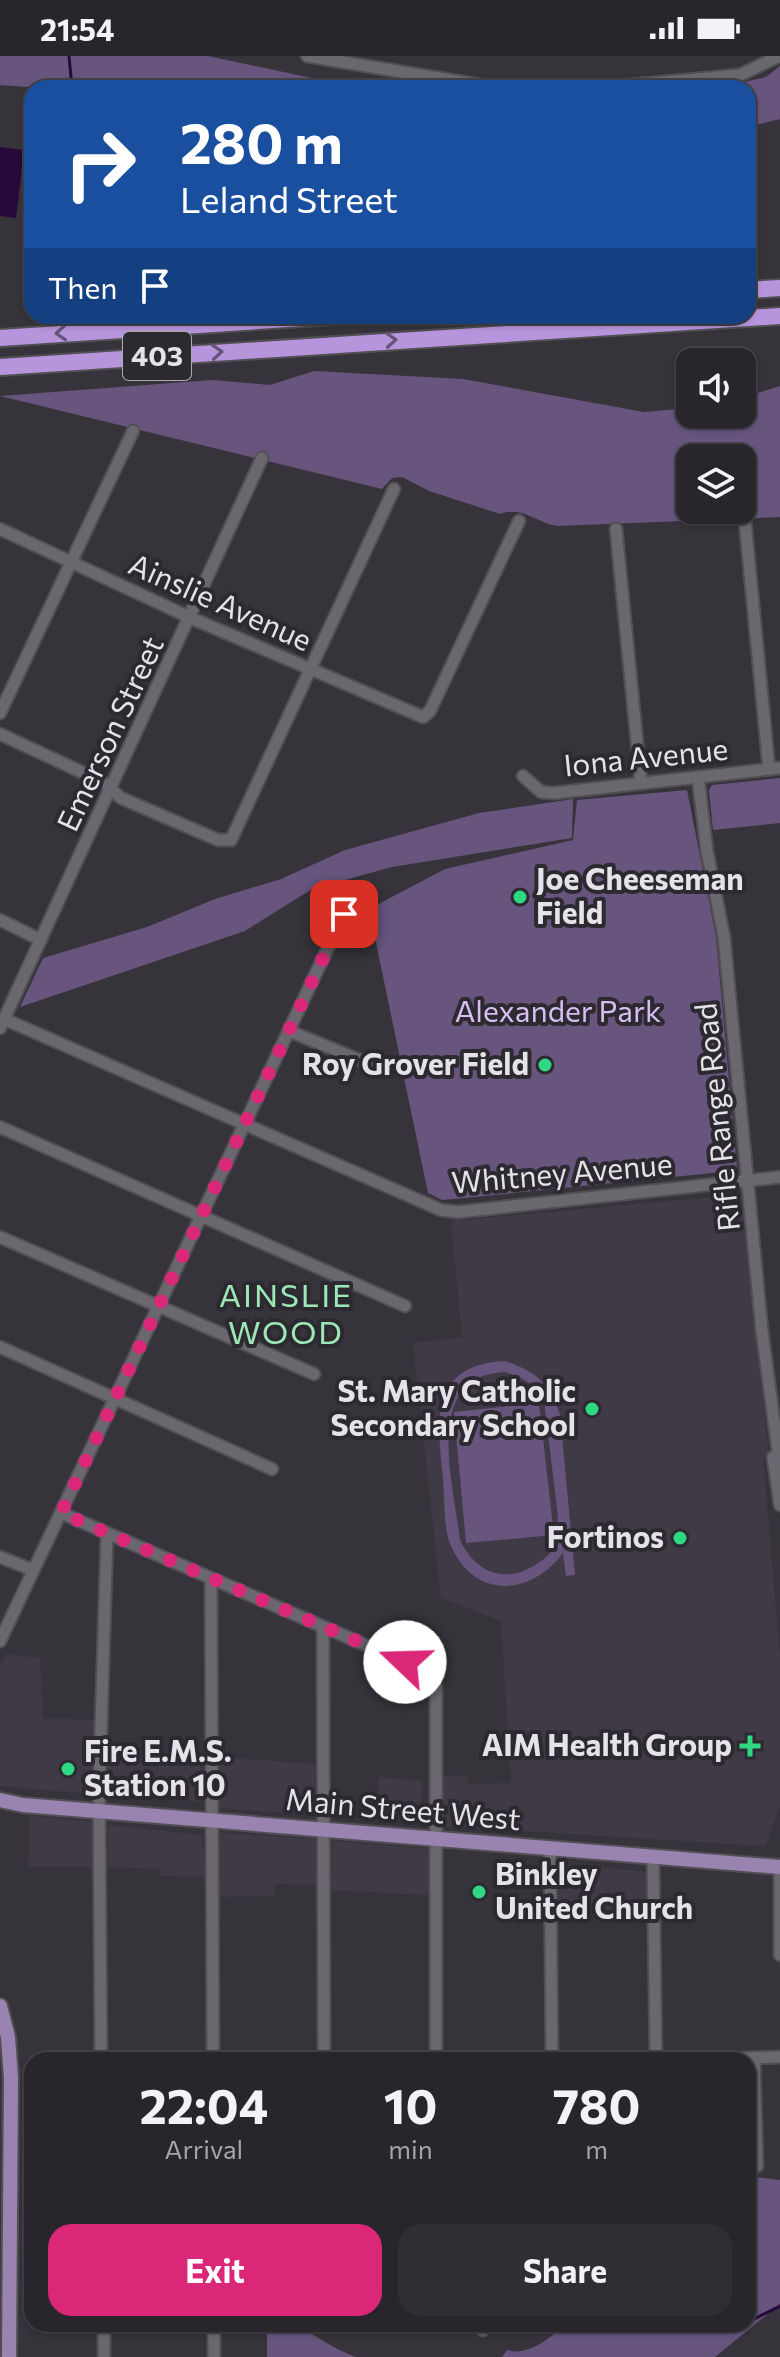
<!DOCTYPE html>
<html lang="en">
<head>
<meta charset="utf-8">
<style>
	body { margin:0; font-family:Commissioner,sans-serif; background:#302e34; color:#f1f3f6; height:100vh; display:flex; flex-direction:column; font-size:30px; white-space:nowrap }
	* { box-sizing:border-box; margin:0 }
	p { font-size:26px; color:#a5a5a9 }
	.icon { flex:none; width:44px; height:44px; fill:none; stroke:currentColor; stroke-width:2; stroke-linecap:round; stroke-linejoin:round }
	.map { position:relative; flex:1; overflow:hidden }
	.panel { position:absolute; left:24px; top:1996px; width:732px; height:280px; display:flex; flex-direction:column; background:#28262c; border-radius:24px; box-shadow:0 2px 6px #0004,0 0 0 2px #444348 }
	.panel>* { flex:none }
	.banner { position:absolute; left:24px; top:24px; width:732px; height:244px; border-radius:24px; box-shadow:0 2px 6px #0004,0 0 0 2px #444348; background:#1a4fa0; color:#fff; overflow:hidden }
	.tools { position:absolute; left:676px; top:292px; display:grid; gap:16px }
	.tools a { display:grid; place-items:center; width:80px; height:80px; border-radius:16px; background:#28262c; box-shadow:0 2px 6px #0004,0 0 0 2px #444348; font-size:40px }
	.pin { position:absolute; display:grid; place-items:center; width:68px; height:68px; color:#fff; margin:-34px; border-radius:16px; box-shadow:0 4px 12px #0006 }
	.me { position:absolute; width:88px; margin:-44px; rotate:291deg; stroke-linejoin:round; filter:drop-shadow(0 0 6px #0008) }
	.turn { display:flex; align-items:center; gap:28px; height:168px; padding:0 24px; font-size:36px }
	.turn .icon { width:104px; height:104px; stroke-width:2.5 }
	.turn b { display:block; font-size:56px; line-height:68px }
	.then { display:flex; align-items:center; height:76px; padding:0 24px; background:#0003; gap:16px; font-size:30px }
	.eta { display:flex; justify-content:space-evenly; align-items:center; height:136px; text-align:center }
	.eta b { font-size:48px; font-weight:700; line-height:56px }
	.primary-button { display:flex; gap:16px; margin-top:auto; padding:16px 24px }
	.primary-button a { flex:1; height:92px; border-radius:24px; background:#db2777; color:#fff; font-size:32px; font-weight:700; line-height:92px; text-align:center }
	.primary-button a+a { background:#302e34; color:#f1f3f6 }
	.status { display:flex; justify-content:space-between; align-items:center; height:56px; padding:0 40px; background:#28262c; direction:ltr }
	.status svg { height:22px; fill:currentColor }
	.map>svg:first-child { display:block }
	.built { fill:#403a47 }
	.green { fill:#67557d; fill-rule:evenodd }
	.water { fill:#27093e }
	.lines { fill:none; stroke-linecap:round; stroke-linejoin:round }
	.stream { stroke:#27093e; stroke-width:3 }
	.minor-casing { stroke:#524f54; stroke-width:15 }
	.major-casing { stroke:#524f54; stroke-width:18 }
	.highway-casing { stroke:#524f54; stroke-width:20 }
	.minor { stroke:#6a676f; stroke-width:11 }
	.major { stroke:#9883b1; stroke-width:14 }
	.highway { stroke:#b795dd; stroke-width:16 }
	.oneway { stroke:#645475 }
	.route { stroke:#db2777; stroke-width:14; stroke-dasharray:0 25.2 }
	.poi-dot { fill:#2fd883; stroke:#2c2930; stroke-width:3 }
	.labels { text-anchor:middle; stroke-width:8; stroke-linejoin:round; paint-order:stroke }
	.shield { fill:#2c2930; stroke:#aeabb0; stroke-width:2 }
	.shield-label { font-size:28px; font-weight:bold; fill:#e5e3e7 }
	.street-label { font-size:30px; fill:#e5e3e7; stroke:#2c2930 }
	.poi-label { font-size:30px; font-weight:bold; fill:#e5e3e7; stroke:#2c2930; text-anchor:end }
	.park-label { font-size:30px; fill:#d6bef3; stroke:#2c2930 }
	.neighbourhood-label { font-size:32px; letter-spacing:2px; fill:#9de7b7; stroke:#2c2930 }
</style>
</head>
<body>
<div class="status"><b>21:54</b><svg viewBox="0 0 49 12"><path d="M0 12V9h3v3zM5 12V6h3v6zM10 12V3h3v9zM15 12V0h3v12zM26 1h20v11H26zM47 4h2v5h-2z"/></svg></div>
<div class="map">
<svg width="780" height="2301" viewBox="0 0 780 2301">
	<rect width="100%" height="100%" fill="#36333a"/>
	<g class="built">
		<path d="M736,1139L741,1141L769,1399L763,1400L780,1601V1750L765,1790L442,1770L443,1719L467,1720L468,1728L511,1727L501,1565L441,1542L413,1287L462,1281L451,1165Z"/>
		<path d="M6,1598L40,1602L43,1662L94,1664L91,1738L0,1730V1610Z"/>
		<path d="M108,1692L204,1698L202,1746L107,1736Z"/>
		<path d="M219,1701L315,1708V1759L218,1752Z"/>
		<path d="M379,1721L422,1725L421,1759H415L414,1765L377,1761Z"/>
		<path d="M30,1760L93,1766V1811H28Z"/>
		<path d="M108,1769L202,1779L205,1821L160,1820L159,1813L108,1811Z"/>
		<path d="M220,1777L319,1783V1829L275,1828L274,1840L219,1841Z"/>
		<path d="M332,1785L430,1793L429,1839L331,1834Z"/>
		<path d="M564,1809L643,1815L646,1818V1855L558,1850V1814Z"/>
	</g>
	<g class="green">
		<path d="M0,0H208L359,32H41L0,29Z"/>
		<path d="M780,10V63L748,71V32H718L766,21Z"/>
		<path d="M314,315L463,323L644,356L690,352V358H742V342L780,330V461L557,470C535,466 523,450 500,458L429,435L402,421L392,422L382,433L0,340L212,324L270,329ZM690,402H742V454H690Z"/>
		<path d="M780,722V767L713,774L709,734L712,729Z"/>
		<path d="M687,734L716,881L737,1111L733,1115L454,1143L442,1144L428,1137L369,853L445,813L573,784L577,744Z"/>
		<path d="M573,743L572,782L392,811L312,833L245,875L20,951L43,902L147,871L215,843L281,823L345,794L479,757Z"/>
		<path d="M505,1305C536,1315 551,1328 560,1359L575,1519L566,1520L563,1497C531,1540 475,1544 451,1490C443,1472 445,1443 443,1423C437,1365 429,1309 505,1305ZM504,1316C523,1321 533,1328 544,1344L558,1461L553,1494C522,1528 481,1528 460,1484C454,1429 421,1320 504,1316Z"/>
		<path d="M539,1347L554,1479L466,1487L454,1356Z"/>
		<path d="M748,2120L780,2124V2248L715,2301H502L507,2294C528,2301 551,2281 566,2268H748Z"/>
		<path d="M267,2268C312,2268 317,2287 356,2301H267Z"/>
	</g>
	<path class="water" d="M0,91L24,94L16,162L0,160Z"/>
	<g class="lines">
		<g class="stream">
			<path d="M69,0L72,32"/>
			<path d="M24,245L32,240"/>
			<path d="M748,2266L780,2250"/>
			<path d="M734,2273L744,2268"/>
		</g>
		<defs>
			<g id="minor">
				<path d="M307,0L498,32"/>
				<path d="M599,32L740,19L779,0"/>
				<path d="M745,465L769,713"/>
				<path d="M0,473L191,562L423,661L430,655L519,465"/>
				<path d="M616,473L641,727"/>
				<path d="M0,657L133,375"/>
				<path d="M0,678L103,726L121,742L218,784H231L394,433"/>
				<path d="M523,720L541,736L554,737L780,712"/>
				<path d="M698,721L707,795L724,881L762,1275L780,1410"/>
				<path d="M0,864L41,884"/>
				<path d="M4,963L441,1154L458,1156L780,1121"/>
				<path d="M0,972L262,402"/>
				<path d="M289,975L384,1014"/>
				<path d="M0,1071L405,1250"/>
				<path d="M0,1181L314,1318"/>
				<path d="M0,1291L272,1413"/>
				<path d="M773,1401L780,1449"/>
				<path d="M61,1457L430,1617L436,1631V2004"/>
				<path d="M0,1501L33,1514"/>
				<path d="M211,1523L213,2004"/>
				<path d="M323,1573L324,2004"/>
				<path d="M0,1585L344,858"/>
				<path d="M550,1792L552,2004"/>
				<path d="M653,1800L656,2004"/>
				<path d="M780,1809V1899"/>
				<path d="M754,2002L757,2110"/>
				<path d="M101,2004L99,1736L107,1478"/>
				<path d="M684,2004L780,2001"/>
				<path d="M104,2268V2301"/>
				<path d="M214,2268V2301"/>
				<path d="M483,2268V2274"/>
			</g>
			<g id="major">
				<path d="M0,1744L23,1749L780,1811"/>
				<path d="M0,1950L8,1981L11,2022L9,2301"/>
			</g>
			<g id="highway">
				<path d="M748,234L780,232"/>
				<path d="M0,282L334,260"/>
				<path d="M0,311L780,260"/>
			</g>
		</defs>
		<use href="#minor" class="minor-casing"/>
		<use href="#major" class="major-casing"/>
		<use href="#highway" class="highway-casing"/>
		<use href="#minor" class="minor"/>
		<use href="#major" class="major"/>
		<use href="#highway" class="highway"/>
	</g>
	<defs><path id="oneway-chevron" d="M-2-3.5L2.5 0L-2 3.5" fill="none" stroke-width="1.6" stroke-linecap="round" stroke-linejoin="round" transform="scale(2)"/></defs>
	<g class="oneway">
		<use href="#oneway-chevron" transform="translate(61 277) rotate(176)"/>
		<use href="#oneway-chevron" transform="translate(391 284) rotate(-4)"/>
		<use href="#oneway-chevron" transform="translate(217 296) rotate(-4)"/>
	</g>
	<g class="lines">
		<path class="route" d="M344,858L61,1457L405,1606"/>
	</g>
	<g class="poi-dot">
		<circle cx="520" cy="841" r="8"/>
		<circle cx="545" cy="1009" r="8"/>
		<circle cx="592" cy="1353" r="8"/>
		<circle cx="680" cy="1482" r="8"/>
		<path d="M746 1678h8v8h8v8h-8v8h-8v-8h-8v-8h8z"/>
		<circle cx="68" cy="1713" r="8"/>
		<circle cx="479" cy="1836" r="8"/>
	</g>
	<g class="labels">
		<rect class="shield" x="123" y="276" width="68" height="48" rx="6"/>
		<g class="shield-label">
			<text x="157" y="310">403</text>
		</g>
		<g class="street-label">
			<text transform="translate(220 547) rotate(24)" y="10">Ainslie Avenue</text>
			<text transform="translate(111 678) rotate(-65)" y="10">Emerson Street</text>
			<text transform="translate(646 702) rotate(-6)" y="10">Iona Avenue</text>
			<text transform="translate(718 1061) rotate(-96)" y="10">Rifle Range Road</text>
			<text transform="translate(562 1118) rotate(-5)" y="10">Whitney Avenue</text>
			<text transform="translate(403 1754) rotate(5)" y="10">Main Street West</text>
		</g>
		<g class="poi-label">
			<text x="536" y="834" text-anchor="start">Joe Cheeseman<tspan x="536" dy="34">Field</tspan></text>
			<text x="529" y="1019">Roy Grover Field</text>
			<text x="576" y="1346">St. Mary Catholic<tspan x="576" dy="34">Secondary School</tspan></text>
			<text x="664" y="1492">Fortinos</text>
			<text x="732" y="1700">AIM Health Group</text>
			<text x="84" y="1706" text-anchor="start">Fire E.M.S.<tspan x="84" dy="34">Station 10</tspan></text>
			<text x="495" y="1829" text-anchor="start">Binkley<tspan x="495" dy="34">United Church</tspan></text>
		</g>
		<g class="park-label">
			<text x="558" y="966">Alexander Park</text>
		</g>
		<g class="neighbourhood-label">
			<text x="286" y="1251">AINSLIE<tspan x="286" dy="37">WOOD</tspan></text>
		</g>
	</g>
</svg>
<div class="tools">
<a><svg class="icon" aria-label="sound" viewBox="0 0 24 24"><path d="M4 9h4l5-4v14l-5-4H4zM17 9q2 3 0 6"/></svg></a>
<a><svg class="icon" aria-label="layers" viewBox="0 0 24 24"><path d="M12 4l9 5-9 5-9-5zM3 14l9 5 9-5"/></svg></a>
</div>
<div class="pin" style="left:344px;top:858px;background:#d93025"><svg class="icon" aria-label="arrive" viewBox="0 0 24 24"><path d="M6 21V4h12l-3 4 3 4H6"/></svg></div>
<svg class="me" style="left:405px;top:1606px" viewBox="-20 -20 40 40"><circle r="19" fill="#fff"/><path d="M0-13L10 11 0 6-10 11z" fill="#db2777"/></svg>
<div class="banner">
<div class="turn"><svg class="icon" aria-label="right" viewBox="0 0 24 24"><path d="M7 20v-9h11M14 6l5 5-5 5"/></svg><div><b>280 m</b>Leland Street</div></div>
<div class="then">Then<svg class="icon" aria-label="arrive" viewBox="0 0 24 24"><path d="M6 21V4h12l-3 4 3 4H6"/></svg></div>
</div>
<section class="panel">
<div class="eta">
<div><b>22:04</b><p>Arrival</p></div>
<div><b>10</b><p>min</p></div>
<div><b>780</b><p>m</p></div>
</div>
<div class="primary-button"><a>Exit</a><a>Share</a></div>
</section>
</div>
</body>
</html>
